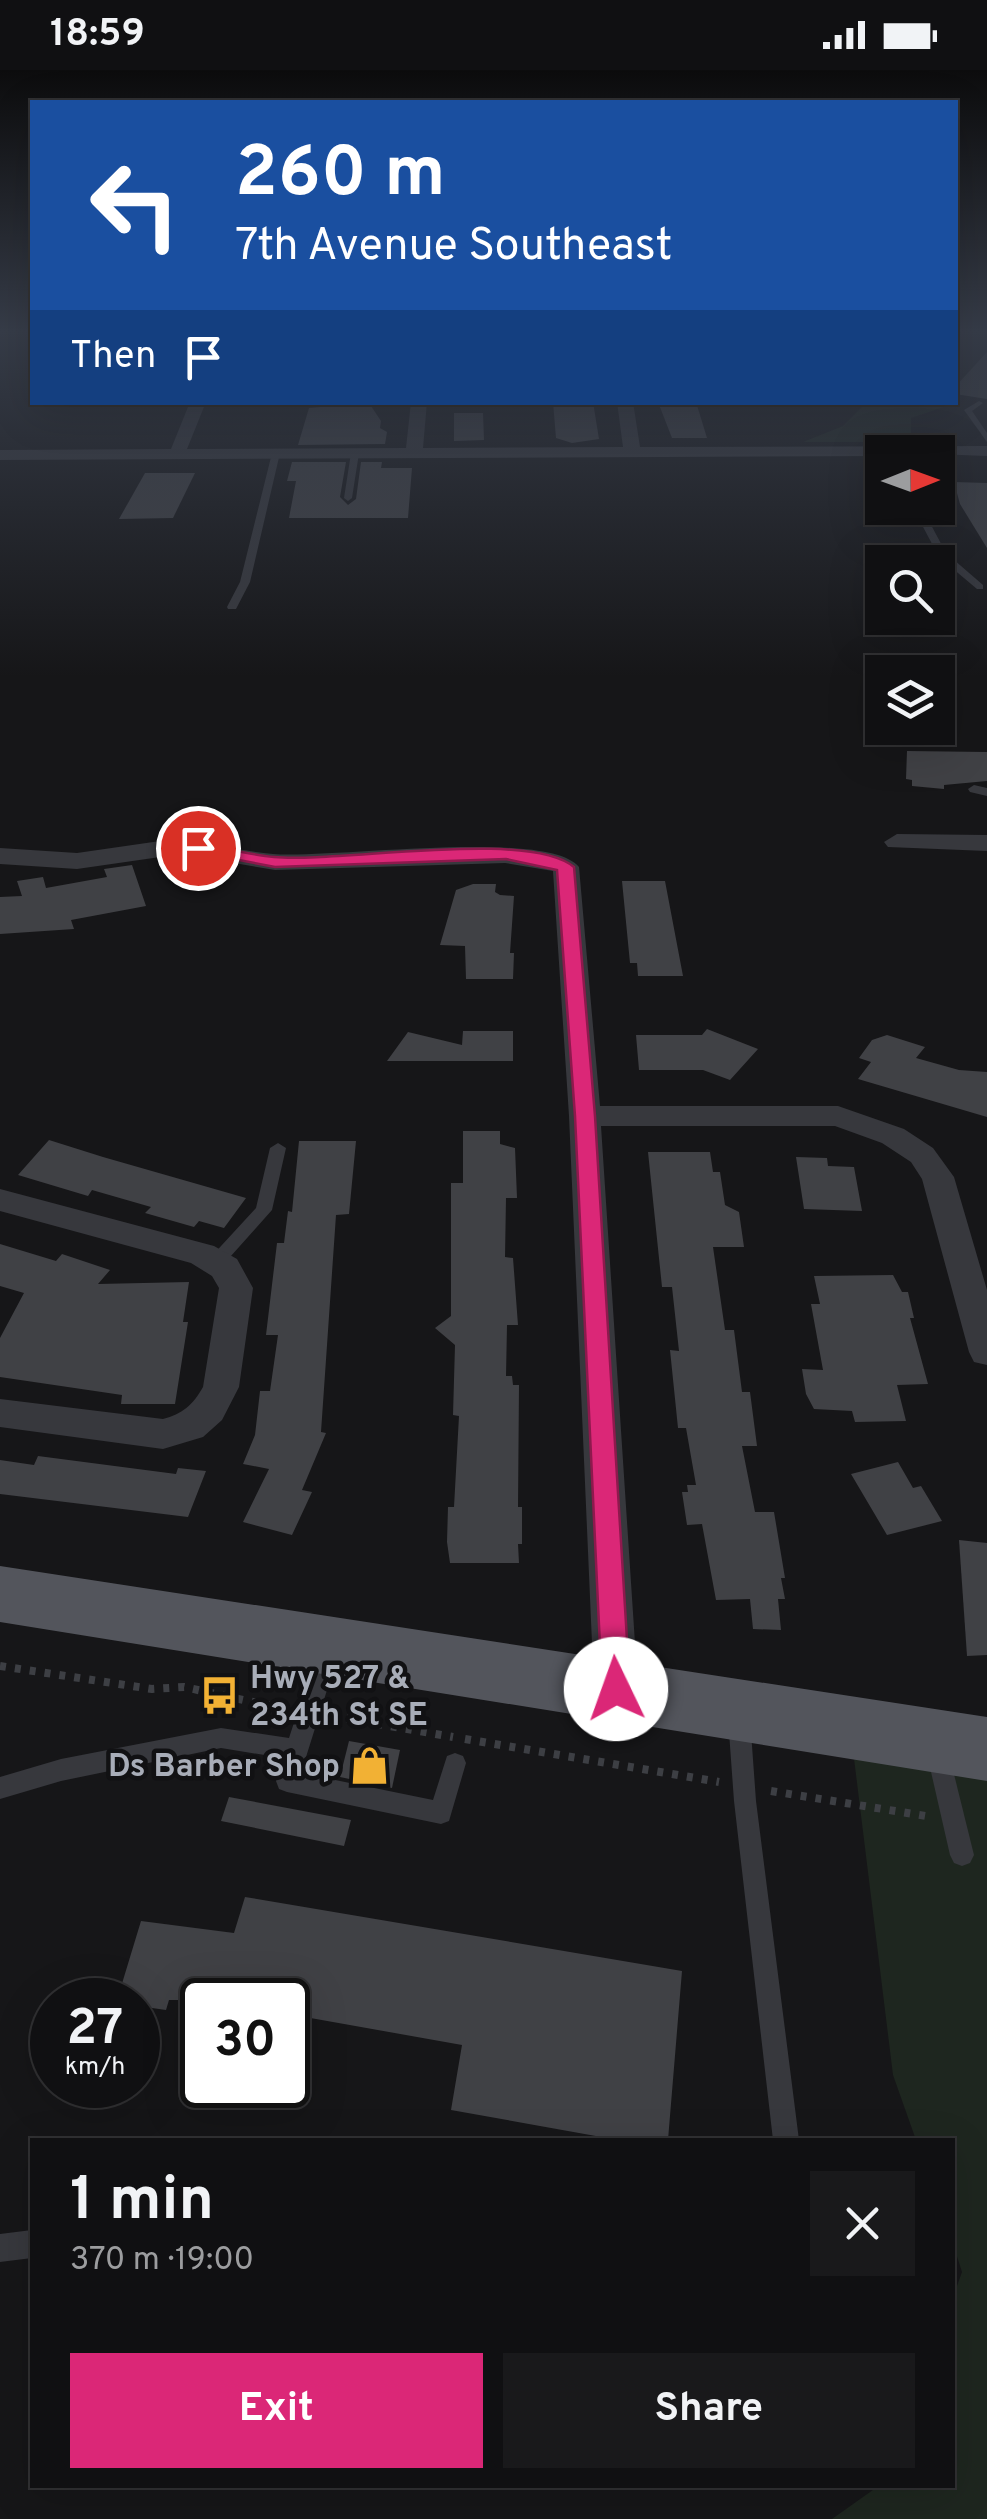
<!DOCTYPE html>
<html lang="en">
<head>
<meta charset="utf-8">
<style>
	body { margin:0; font-family:Overpass,sans-serif; background:#19191b; color:#f1f3f6; height:100vh; display:flex; flex-direction:column; font-size:38px; white-space:nowrap }
	* { box-sizing:border-box; margin:0 }
	p { font-size:32px; color:#9c9d9f }
	.icon { flex:none; width:55px; height:55px; fill:none; stroke:currentColor; stroke-width:2; stroke-linecap:round; stroke-linejoin:round }
	.map { position:relative; flex:1; overflow:hidden }
	.drawer { position:absolute; left:30px; top:2068px; width:925px; height:350px; display:flex; flex-direction:column; background:#101012; border-radius:0px; box-shadow:0 10px 40px #0002,0 0 0 2px #303032 }
	.drawer>* { flex:none }
	.guide { position:absolute; left:30px; top:30px; width:928px; height:305px; border-radius:0px; box-shadow:0 10px 40px #0002,0 0 0 2px #303032; background:#1a4fa0; color:#fff; overflow:hidden }
	.needle { width:65px; rotate:89deg }
	.controls { position:absolute; left:865px; top:365px; display:grid; gap:20px }
	.controls a { display:grid; place-items:center; width:90px; height:90px; border-radius:0px; background:#101012; box-shadow:0 10px 40px #0002,0 0 0 2px #303032; font-size:50px }
	.speed { position:absolute; left:30px; top:1908px; display:flex; gap:20px; font-size:50px; font-weight:700; text-align:center }
	.speed>* { display:grid; place-content:center; width:130px; height:130px; border-radius:50%; background:#101012; box-shadow:0 10px 40px #0002,0 0 0 2px #303032; line-height:1 }
	.speed small { font-size:25px; font-weight:400 }
	.speed .limit { border:5px solid #111; border-radius:15px; background:#fff; color:#111 }
	.pin { position:absolute; display:grid; place-items:center; width:85px; height:85px; color:#fff; margin:-42px; border:5px solid #fff; border-radius:50%; box-shadow:0 2px 10px #0007 }
	.me { position:absolute; width:110px; margin:-55px; rotate:357deg; stroke-linejoin:round; filter:drop-shadow(0 0 8px #0008) }
	.turn { display:flex; align-items:center; gap:35px; height:210px; padding:0 40px; font-size:45px }
	.turn .icon { width:130px; height:130px; stroke-width:2.5 }
	.turn b { display:block; font-size:70px; line-height:85px }
	.then { display:flex; align-items:center; height:95px; padding:0 40px; background:#0003; gap:20px; font-size:38px }
	.round { display:grid; place-items:center; flex:none; width:105px; height:105px; border-radius:0px; background:#19191b }
	.head { display:flex; align-items:center; justify-content:space-between; height:170px; padding:0 40px }
	h1 { font-size:60px; font-weight:700; line-height:75px }
	.cta { display:flex; gap:20px; margin-top:auto; padding:20px 40px }
	.cta a { flex:1; height:115px; border-radius:0px; background:#db2777; color:#fff; font-size:40px; font-weight:700; line-height:115px; text-align:center }
	.cta a+a { background:#19191b; color:#f1f3f6 }
	.status { display:flex; justify-content:space-between; align-items:center; height:70px; padding:0 50px; background:#101012; direction:ltr }
	.status svg { height:28px; fill:currentColor }
	.map>svg:first-child { display:block }
	.green { fill:#1e261f }
	.building { fill:#404145 }
	.lines { fill:none; stroke-linecap:round; stroke-linejoin:round }
	.path-far1 { stroke:#3d3f44; stroke-width:2.5; stroke-dasharray:2.5 4; stroke-linecap:butt }
	.path { stroke:#3d3f44; stroke-width:8; stroke-dasharray:6 9; stroke-linecap:butt }
	.lane { fill:#37383d; fill-rule:evenodd }
	.street { fill:#37383d; fill-rule:evenodd }
	.primary { fill:#53555c; fill-rule:evenodd }
	.route { fill:#db2777; stroke:#8e194d; stroke-width:2.5 }
	.labels { text-anchor:middle; stroke-width:9; stroke-linejoin:round; paint-order:stroke }
	.near-poi-label { font-size:32px; font-weight:bold; fill:#a8adb8; stroke:#111113; text-anchor:start }
</style>
</head>
<body>
<div class="status"><b>18:59</b><svg viewBox="0 0 49 12"><path d="M0 12V9h3v3zM5 12V6h3v6zM10 12V3h3v9zM15 12V0h3v12zM26 1h20v11H26zM47 4h2v5h-2z"/></svg></div>
<div class="map">
<svg width="987" height="2449" viewBox="0 0 987 2449">
	<rect width="100%" height="100%" fill="#161618"/>
	<g class="green">
		<path d="M947,333L950,335L911,348V372H803L843,356L866,333Z"/>
		<path d="M850,1656L987,1678V2449H832L880,2415H952V2230L962,2202L953,2174L952,2070H916L893,2005Z"/>
	</g>
	<g class="building">
		<path d="M987,282V329L955,324V317Z"/>
		<path d="M553,332H593L599,369L572,373L556,368Z"/>
		<path d="M658,332H696L707,368H672Z"/>
		<path d="M369,333L381,351L380,358L387,362L385,374L298,375L309,338Z"/>
		<path d="M454,343H483L484,370L454,371Z"/>
		<path d="M292,392H346L340,427L348,435L356,429L361,392H382L381,398H412L408,448H289L296,411H287Z"/>
		<path d="M145,403H195L173,448L119,449Z"/>
		<path d="M954,412L987,413V478L960,434Z"/>
		<path d="M907,681L987,682V711L944,715V719L912,716V710L906,709Z"/>
		<path d="M132,795L146,836L71,850L74,859L0,864V827L22,826L17,811L43,807L46,818L107,807L104,799Z"/>
		<path d="M622,811H665L683,906H638L637,893H630Z"/>
		<path d="M473,814H496L495,822L500,825L514,826L510,883H514L513,909H466L465,876L440,875L456,820Z"/>
		<path d="M707,959L758,979L730,1010L703,1000H639L636,965H702Z"/>
		<path d="M463,961H513V991H387L408,962L462,975Z"/>
		<path d="M887,965L925,977L916,988L959,1000L987,1002V1047L858,1009L871,992L859,988L872,970Z"/>
		<path d="M463,1061H500V1074L515,1078L517,1128H506L505,1187L513,1188L518,1255H507L506,1306H512L513,1315H519L518,1437H522V1474H518L519,1493H450L447,1472L448,1437H454L459,1346L453,1345L455,1275L435,1258L451,1246V1113H463Z"/>
		<path d="M49,1070L103,1087L246,1128L224,1158L199,1151L194,1157L145,1143L151,1137L92,1120L88,1126L18,1105Z"/>
		<path d="M299,1071H356L349,1144L336,1145L321,1362L326,1363L302,1420L312,1422L292,1465L243,1452L269,1399L243,1394L255,1365L260,1321H270L278,1265H266L277,1173H284L288,1141L292,1142Z"/>
		<path d="M648,1082H710L713,1102H720L725,1135L739,1142L744,1177H713L725,1260H734L742,1322H750L757,1376H742L755,1442H774L785,1508H781L785,1529H778L781,1560L753,1559L750,1529L716,1530L702,1454L687,1455L682,1422H688L687,1415H696L686,1358H678L670,1280L679,1281L672,1217H662Z"/>
		<path d="M796,1087L827,1088L828,1096L854,1097L862,1141L804,1139Z"/>
		<path d="M0,1174L56,1191L62,1184L110,1200L98,1214L189,1212L183,1252H188L175,1334H121L122,1325L0,1307V1268L24,1223L0,1216Z"/>
		<path d="M893,1205L902,1222H908L914,1248H910L928,1314L897,1315L906,1351L855,1352L852,1341L814,1339L806,1324L802,1299L823,1300L811,1234H820L814,1206Z"/>
		<path d="M38,1386L176,1404L178,1398L206,1401L188,1447L0,1424V1390L34,1395Z"/>
		<path d="M898,1392L913,1418L921,1416L942,1451L887,1465L851,1404Z"/>
		<path d="M959,1470L987,1473V1585L967,1586Z"/>
		<path d="M349,1671L400,1680L392,1718L340,1707Z"/>
		<path d="M229,1727L351,1750L344,1776L221,1751Z"/>
		<path d="M245,1827L682,1901L668,2070H618L451,2040L462,1975L288,1944V1930H169L166,1940L138,1936V1930H117L141,1851L234,1863Z"/>
	</g>
	<g class="lines">
		<path class="path-far1" d="M30,278L32,274"/>
		<g class="path">
			<path d="M0,1596L152,1619L184,1617L285,1639"/>
			<path d="M332,1646L453,1667"/>
			<path d="M465,1669L719,1712"/>
			<path d="M771,1721L926,1746"/>
		</g>
		<g class="lane">
			<path d="M979,331L983,333L972,341L987,363V372L964,340Z"/>
			<path d="M276,380L280,383L250,512L236,539H228L227,537L240,512L272,383Z"/>
			<path d="M355,380L359,383L352,428L348,431L344,428L351,383Z"/>
			<path d="M913,438H922L946,483L983,515V519H977L939,487Z"/>
			<path d="M974,715L987,718V726L970,722L968,719Z"/>
			<path d="M278,1073L286,1078L272,1140L222,1196H210L207,1192L210,1188L256,1138L270,1078Z"/>
			<path d="M327,1576L335,1578L338,1585L301,1703L433,1730L447,1686L455,1683L463,1686L466,1693L449,1751L441,1754L287,1722L279,1719L276,1711L283,1688L221,1678L61,1711L0,1729V1707L61,1689L221,1658L289,1668L316,1585L319,1578Z"/>
			<path d="M739,1638L747,1641L750,1648L756,1731L799,2070H773L734,1731L728,1648L731,1641Z"/>
			<path d="M937,1670L945,1673L948,1680L974,1785L970,1793L962,1796L954,1793L950,1785L926,1680L929,1673Z"/>
			<path d="M32,2160V2188L0,2192V2164Z"/>
		</g>
		<g class="street">
			<path d="M190,332H206L187,379L406,378L411,332H427L423,378L623,377L617,332H633L640,377L987,376V386L882,382V386L0,390V380L171,379Z"/>
			<path d="M897,764L987,765V781L888,777L884,772Z"/>
			<path d="M181,768C211,774 242,781 273,784C330,789 547,758 579,797L600,1036H838L904,1059L933,1078L954,1107L987,1220V1295L974,1292L969,1282L922,1109L911,1092L882,1073L835,1056H601L638,1619L631,1633L616,1638L601,1633L594,1619L569,1046L553,801L505,793L275,800L181,784L77,799L0,794V778L77,783Z"/>
			<path d="M0,1119L214,1176L237,1189L253,1218L239,1317L222,1350L203,1367L163,1379L0,1357V1329L163,1349C182,1344 193,1335 203,1317L219,1218L212,1206L191,1193L0,1141Z"/>
		</g>
		<path class="primary" d="M0,1496L987,1647V1711L0,1552Z"/>
	</g>
	<linearGradient id="sky" x2="0" y2="1"><stop stop-color="#0c0c0d"/><stop offset="0.43" stop-color="#363c48"/><stop offset="1" stop-color="#363c48" stop-opacity="0"/></linearGradient>
	<rect width="987" height="607" fill="url(#sky)"/>
	<path class="route" d="M198,773C223,777 249,785 274,787C340,793 528,759 574,797L595,1046L630,1619L626,1628L616,1632L606,1628L602,1619L575,1046L557,800L506,789L275,797L192,781V774Z"/>
	<defs>
		<symbol id="bus-bare" viewBox="-9 -9 18 18"><path d="M-5-6H5V4H4V6H2V4H-2V6H-4V4H-5ZM-3.5-4V0h7V-4ZM-3.5 1.2v1.5H-2V1.2ZM2 1.2v1.5H3.5V1.2Z" fill="#f2b134" stroke="#111113" stroke-width="2.5" paint-order="stroke"/></symbol>
		<symbol id="shop-bare" viewBox="-9 -9 18 18"><path d="M-5-2.5h2.3a2.7 3.5 0 0 1 5.4 0H5L5.5 6h-11ZM-1.5-2.5h3a1.5 2.3 0 0 0-3 0Z" fill="#f2b134" stroke="#111113" stroke-width="2.5" paint-order="stroke"/></symbol>
	</defs>
	<g fill-rule="evenodd">
		<use href="#bus-bare" x="192" y="1598" width="55" height="55"/>
		<use href="#shop-bare" x="342" y="1668" width="55" height="55"/>
	</g>
	<g class="labels">
		<g class="near-poi-label">
			<text x="250" y="1618">Hwy 527 &amp;<tspan x="250" dy="37">234th St SE</tspan></text>
			<text x="340" y="1706" text-anchor="end">Ds Barber Shop</text>
		</g>
	</g>
</svg>
<div class="controls">
<a><svg class="needle" viewBox="-14 -14 28 28"><path d="M0-13l5 13h-10z" fill="#e53935"/><path d="M0 13l5-13h-10z" fill="#9c9d9f"/></svg></a>
<a><svg class="icon" aria-label="search" viewBox="0 0 24 24"><circle cx="10" cy="10" r="6"/><path d="M15 15l6 6"/></svg></a>
<a><svg class="icon" aria-label="layers" viewBox="0 0 24 24"><path d="M12 4l9 5-9 5-9-5zM3 14l9 5 9-5"/></svg></a>
</div>
<div class="speed"><div>27<small>km/h</small></div><div class="limit">30</div></div>
<div class="pin" style="left:198px;top:778px;background:#d93025"><svg class="icon" aria-label="arrive" viewBox="0 0 24 24"><path d="M6 21V4h12l-3 4 3 4H6"/></svg></div>
<svg class="me" style="left:616px;top:1619px" viewBox="-20 -20 40 40"><circle r="19" fill="#fff"/><path d="M0-13L10 11 0 6-10 11z" fill="#db2777"/></svg>
<div class="guide">
<div class="turn"><svg class="icon" aria-label="left" viewBox="0 0 24 24"><path d="M17 20v-9H6M10 6l-5 5 5 5"/></svg><div><b>260 m</b>7th Avenue Southeast</div></div>
<div class="then">Then<svg class="icon" aria-label="arrive" viewBox="0 0 24 24"><path d="M6 21V4h12l-3 4 3 4H6"/></svg></div>
</div>
<section class="drawer">
<div class="head"><div><h1>1 min</h1><p>370 m · 19:00</p></div><a class="round"><svg class="icon" aria-label="close" viewBox="0 0 24 24"><path d="M6 6l12 12M18 6L6 18"/></svg></a></div>
<div class="cta"><a>Exit</a><a>Share</a></div>
</section>
</div>
</body>
</html>
